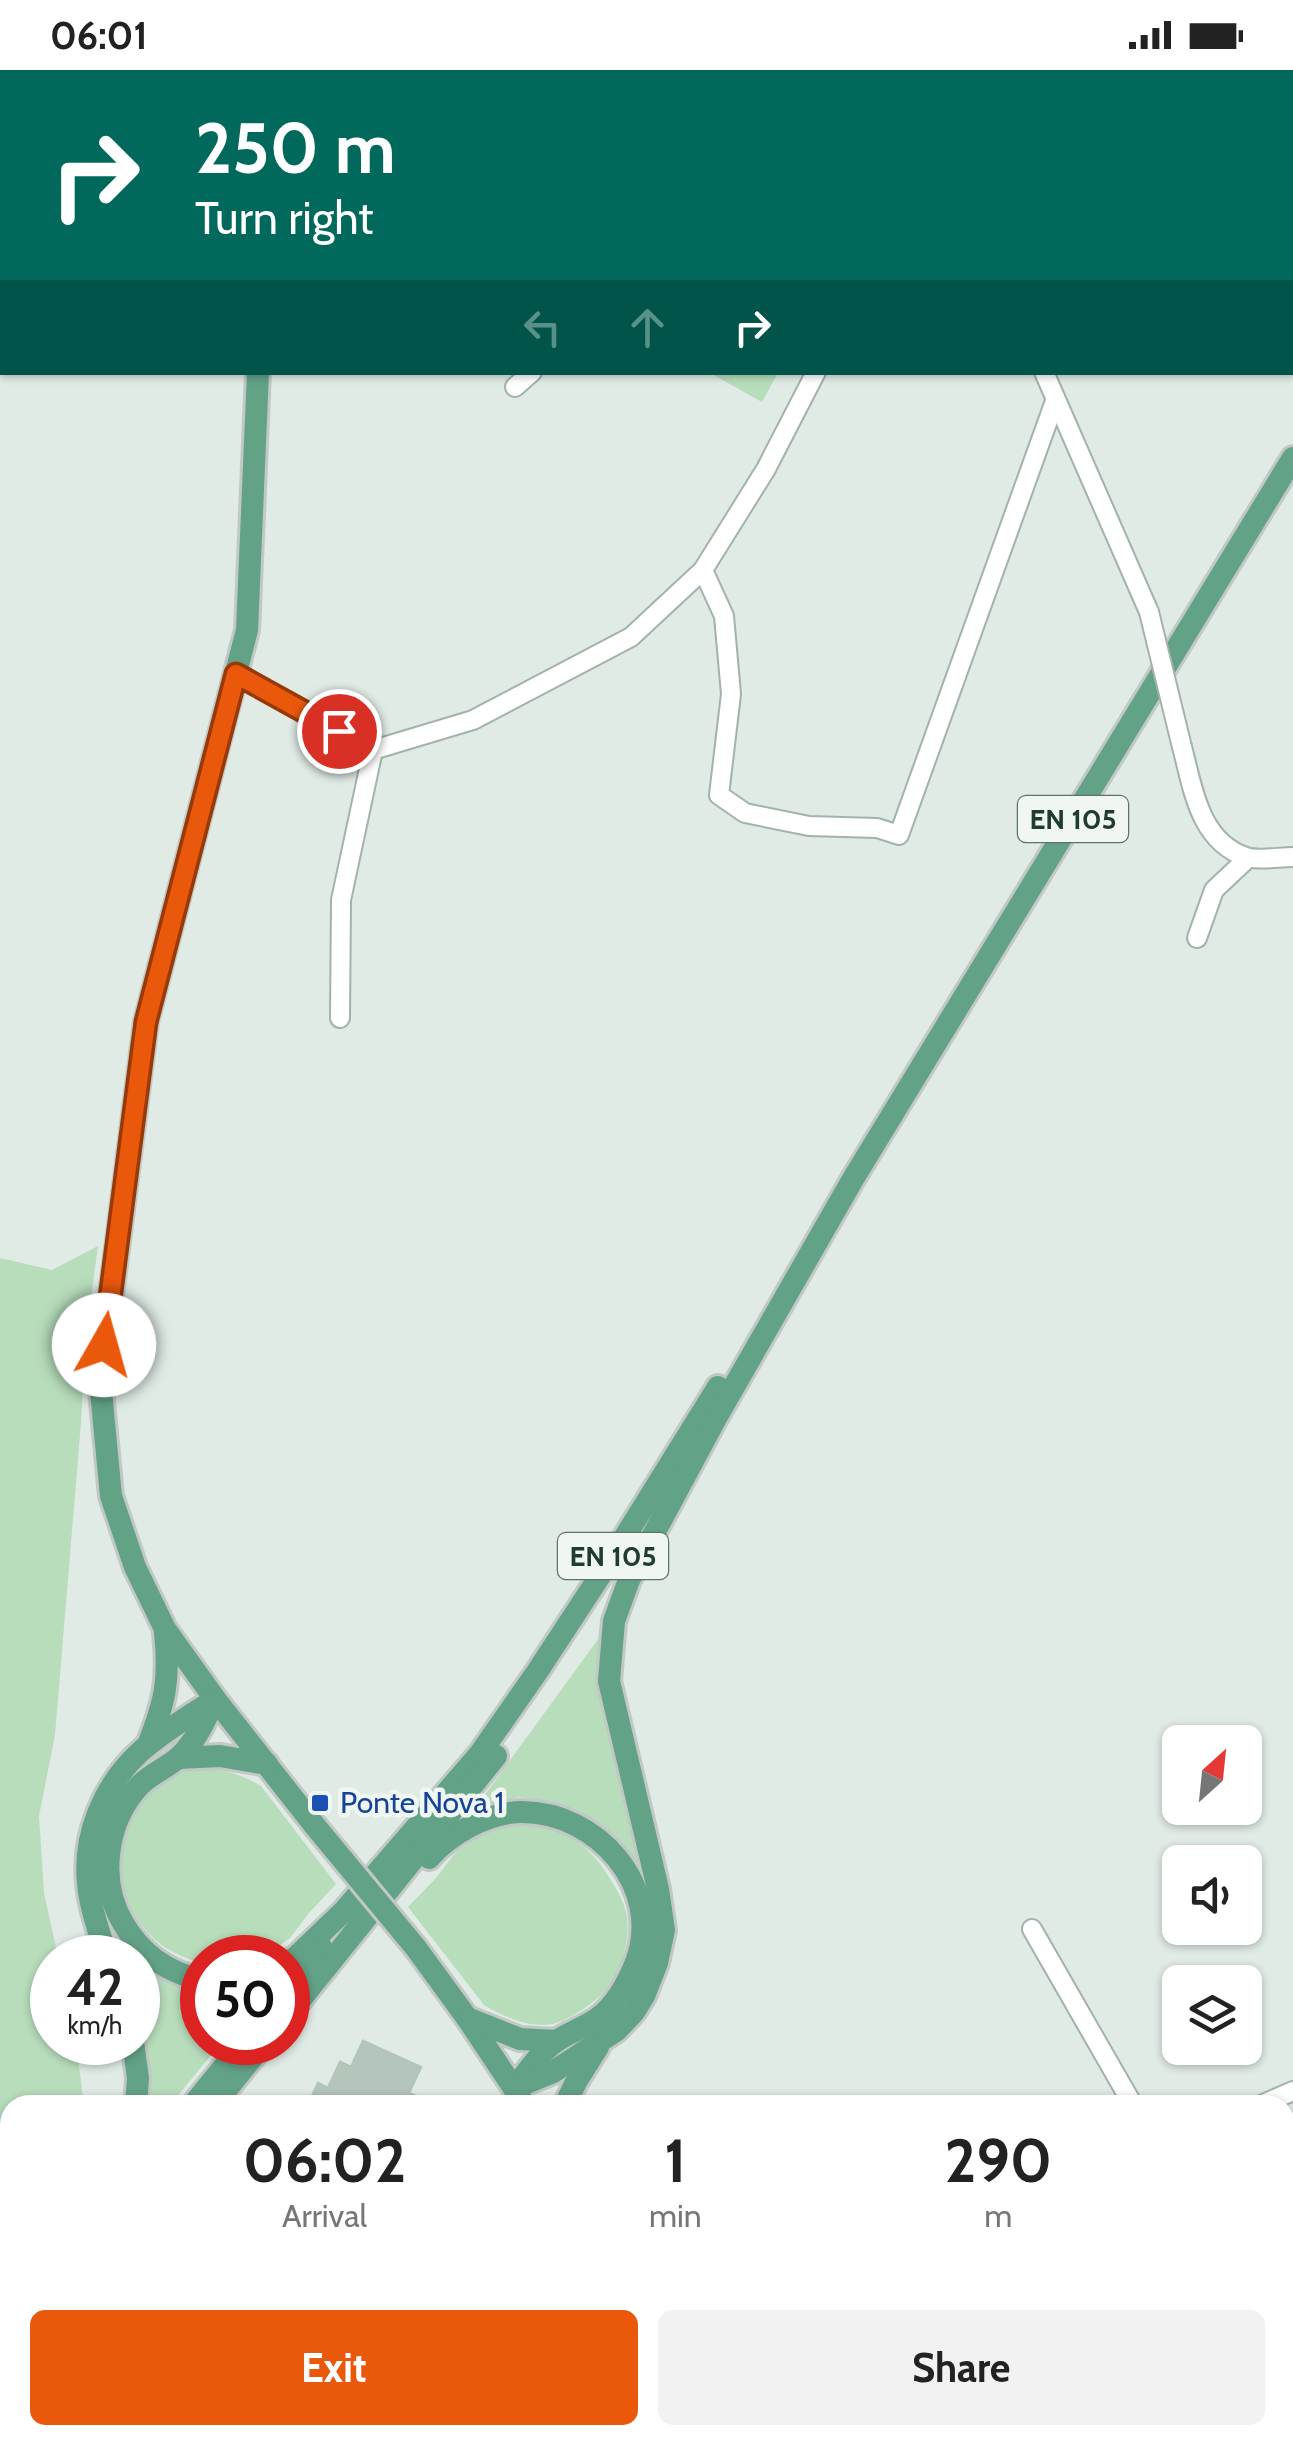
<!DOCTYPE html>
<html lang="en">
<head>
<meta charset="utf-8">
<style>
	body { margin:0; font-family:Cabin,sans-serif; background:#f2f2f2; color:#222; height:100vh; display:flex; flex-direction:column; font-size:38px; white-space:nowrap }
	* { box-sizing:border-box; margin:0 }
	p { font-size:32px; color:#767676 }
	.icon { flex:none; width:55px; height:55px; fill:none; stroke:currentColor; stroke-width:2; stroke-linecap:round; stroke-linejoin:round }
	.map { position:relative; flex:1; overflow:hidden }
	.panel { position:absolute; left:0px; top:2025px; width:1295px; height:350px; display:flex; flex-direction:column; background:#fff; border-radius:30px 30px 0 0; box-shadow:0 2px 8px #0004 }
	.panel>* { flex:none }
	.hud { position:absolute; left:0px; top:0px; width:1295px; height:305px; box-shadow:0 2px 8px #0004; background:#00695c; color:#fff; overflow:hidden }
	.needle { width:65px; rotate:27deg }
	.tools { position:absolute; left:1162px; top:1655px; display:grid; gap:20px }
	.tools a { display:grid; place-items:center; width:100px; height:100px; border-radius:15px; background:#fff; box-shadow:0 2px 8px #0004; font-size:50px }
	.speed { position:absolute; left:30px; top:1865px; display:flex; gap:20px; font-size:50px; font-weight:700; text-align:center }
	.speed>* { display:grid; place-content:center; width:130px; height:130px; border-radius:50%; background:#fff; box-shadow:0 2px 8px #0004; line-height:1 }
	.speed small { font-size:25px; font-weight:400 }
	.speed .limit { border:15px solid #d22; background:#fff; color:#111 }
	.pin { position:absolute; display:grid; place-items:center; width:85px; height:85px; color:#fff; margin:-42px; border:5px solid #fff; border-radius:50%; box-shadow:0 2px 10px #0007 }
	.me { position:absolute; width:110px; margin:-55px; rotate:7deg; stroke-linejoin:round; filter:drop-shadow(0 0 8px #0008) }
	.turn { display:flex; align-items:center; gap:35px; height:210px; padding:0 30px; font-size:45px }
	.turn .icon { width:130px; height:130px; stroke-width:2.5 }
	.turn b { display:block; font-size:70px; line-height:85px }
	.lanes { display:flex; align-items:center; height:95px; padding:0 30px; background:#0003; justify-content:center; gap:50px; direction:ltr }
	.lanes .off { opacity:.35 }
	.eta { display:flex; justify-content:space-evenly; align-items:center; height:170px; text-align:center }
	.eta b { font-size:60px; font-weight:700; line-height:70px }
	.cta { display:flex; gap:20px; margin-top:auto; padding:20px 30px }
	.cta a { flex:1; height:115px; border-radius:15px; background:#ea580c; color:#fff; font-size:40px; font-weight:700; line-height:115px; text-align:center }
	.cta a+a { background:#f2f2f2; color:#222 }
	.status { display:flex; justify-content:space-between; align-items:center; height:70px; padding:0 50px; background:#fff; direction:ltr }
	.status svg { height:28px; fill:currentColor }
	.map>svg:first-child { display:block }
	.green { fill:#b7ddbb }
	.building { fill:#b4c6bc; stroke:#b1c5b9; stroke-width:2.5 }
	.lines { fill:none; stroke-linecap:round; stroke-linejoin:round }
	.minor-casing { stroke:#a2b3aa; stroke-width:22 }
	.major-casing { stroke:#c1c8c5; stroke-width:28 }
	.minor { stroke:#fff; stroke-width:18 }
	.major { stroke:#62a287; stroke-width:22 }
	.minor-bridge-casing { stroke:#a2b3aa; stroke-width:22; stroke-linecap:butt }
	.major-bridge-casing { stroke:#c1c8c5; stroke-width:28; stroke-linecap:butt }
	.minor-bridge { stroke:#fff; stroke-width:18 }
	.major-bridge { stroke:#62a287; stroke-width:22 }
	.route-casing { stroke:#983908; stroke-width:25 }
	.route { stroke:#ea580c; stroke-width:18 }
	.transit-dot { fill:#1a4fb4; stroke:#f0f7f2; stroke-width:4 }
	.labels { text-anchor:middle; stroke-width:9; stroke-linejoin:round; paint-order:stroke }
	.shield { fill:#f0f7f2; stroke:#5e736a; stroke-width:2.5 }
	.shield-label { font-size:28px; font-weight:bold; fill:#203b2f }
	.transit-label { font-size:30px; fill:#164399; stroke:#f0f7f2; text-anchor:start }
</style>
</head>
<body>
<div class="status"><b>06:01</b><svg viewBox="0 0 49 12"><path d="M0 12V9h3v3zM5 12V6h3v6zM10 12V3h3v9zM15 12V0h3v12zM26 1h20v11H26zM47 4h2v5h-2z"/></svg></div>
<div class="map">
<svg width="1293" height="2375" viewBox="0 0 1293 2375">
	<rect width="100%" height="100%" fill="#dfebe4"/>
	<g class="green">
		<path d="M710,303L778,302V303L762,332Z"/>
		<path d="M98,1176L85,1271L81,1353L55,1665L39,1746L44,1823L58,1887L52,1888V1972L76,1973L84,2035H10V2169L0,2182V1188L52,1200Z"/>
		<path d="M599,1568L643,1808L610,1763L566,1737L519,1727L476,1737Z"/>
		<path d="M191,1697C220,1699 235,1701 261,1716L336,1814L309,1843L290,1868L264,1886L202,1888V1894C183,1887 164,1880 149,1864C119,1833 105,1773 134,1737C148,1718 170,1707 191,1697Z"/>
		<path d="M510,1756C520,1756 531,1755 541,1757C566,1761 590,1778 603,1798C613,1813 624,1829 627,1847C630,1865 623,1898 612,1913C602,1928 573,1948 556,1953C532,1960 504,1947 484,1935L408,1837L436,1808L455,1783L480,1765Z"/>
		<path d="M138,1893L183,1919L202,1921V1972L221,1973L170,2035H144L138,1967Z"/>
	</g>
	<path class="building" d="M363,1971L421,1997L409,2023L436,2035H308L318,2013L328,2018L340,1992L351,1997Z"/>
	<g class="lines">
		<defs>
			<g id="minor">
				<path d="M531,0L533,2"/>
				<path d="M916,0V2"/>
				<path d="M664,2L665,0"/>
				<path d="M753,2L754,0"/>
				<path d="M1044,302L1149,542"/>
				<path d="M515,317L532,302"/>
				<path d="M703,500L724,546L731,624L719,725L745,743L809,756L877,758L899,765L1055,331"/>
				<path d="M236,604L373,680L473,650L631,567L703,500L766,399L816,302"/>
				<path d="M1182,677C1193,718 1199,771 1246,787C1259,791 1279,787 1293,787"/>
				<path d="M1197,868L1214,820L1248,788"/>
				<path d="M340,948L341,830L373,680"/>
				<path d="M1032,1859L1133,2035"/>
				<path d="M1261,2035L1293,2021"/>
				<path d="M0,2343L10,2332"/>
				<path d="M607,2365L608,2375"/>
				<path d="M792,2365L807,2375"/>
				<path d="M838,2375L843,2365"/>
			</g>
			<g id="major">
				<path d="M272,2V0"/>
				<path d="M258,302L247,560L146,952L100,1311L111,1426L135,1497L165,1559L215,1629L315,1756"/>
				<path d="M148,1675C165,1632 170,1610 165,1563"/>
				<path d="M178,1688L220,1686L267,1694"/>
				<path d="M429,1788C450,1764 488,1742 522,1742C597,1742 664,1817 636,1892C628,1912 616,1935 598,1948C586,1957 570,1962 558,1970C541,1981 529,1999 517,2015"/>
				<path d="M416,1878L467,1948L525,2035"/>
				<path d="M107,1888C100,1863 90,1839 88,1813C83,1765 104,1715 140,1682C162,1662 190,1646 215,1629"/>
				<path d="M288,1892L296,1887L344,1841L479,1685L537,1602L613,1486L718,1317"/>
				<path d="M202,1910C168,1903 141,1884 123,1853C98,1810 106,1751 140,1715C151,1704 166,1698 178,1688C195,1673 206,1649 215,1629"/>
				<path d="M288,1920L321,1877"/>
				<path d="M288,1945L496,1686"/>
				<path d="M467,1948L520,1969L556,1971"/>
				<path d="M133,1972L138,2008L136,2035"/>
				<path d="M514,2018L553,2002L617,1960L634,1942L644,1926L657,1893L664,1860L658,1819L609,1611L614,1551L629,1510L716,1348L853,1109L1293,388"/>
				<path d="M193,2035L244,1972"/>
				<path d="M214,2035L265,1972"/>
				<path d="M565,2035L576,2012L598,1977"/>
				<path d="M0,2271L10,2258"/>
				<path d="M0,2298L10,2286"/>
			</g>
		</defs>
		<use href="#minor" class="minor-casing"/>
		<use href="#major" class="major-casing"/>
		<use href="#minor" class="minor"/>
		<use href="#major" class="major"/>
		<defs>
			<path id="minor-bridge" d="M1149,542L1182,677"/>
			<path id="major-bridge" d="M315,1756L416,1878"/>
		</defs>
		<use href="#minor-bridge" class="minor-bridge-casing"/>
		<use href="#major-bridge" class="major-bridge-casing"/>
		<use href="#minor-bridge" class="minor-bridge"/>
		<use href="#major-bridge" class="major-bridge"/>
	</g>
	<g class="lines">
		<defs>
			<path id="route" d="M104,1275L146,952L236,604L339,661"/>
		</defs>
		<use href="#route" class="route-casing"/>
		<use href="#route" class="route"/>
	</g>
	<rect class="transit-dot" x="310" y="1723" width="20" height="20" rx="5"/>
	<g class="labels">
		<g class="shield">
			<rect x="1018" y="726" width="110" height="46" rx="8"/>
			<rect x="558" y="1463" width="110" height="46" rx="8"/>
		</g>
		<g class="shield-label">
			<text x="1073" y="759">EN 105</text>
			<text x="613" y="1496">EN 105</text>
		</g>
		<g class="transit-label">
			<text x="340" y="1743">Ponte Nova 1</text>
		</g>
	</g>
</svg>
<div class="tools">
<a><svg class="needle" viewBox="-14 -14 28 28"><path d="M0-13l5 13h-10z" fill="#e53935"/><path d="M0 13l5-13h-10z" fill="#767676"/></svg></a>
<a><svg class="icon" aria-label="sound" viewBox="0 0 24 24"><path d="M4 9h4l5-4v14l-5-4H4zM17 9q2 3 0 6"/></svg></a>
<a><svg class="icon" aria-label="layers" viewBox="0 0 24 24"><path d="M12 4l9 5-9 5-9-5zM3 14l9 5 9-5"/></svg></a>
</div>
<div class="speed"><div>42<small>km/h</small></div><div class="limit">50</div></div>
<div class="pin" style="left:339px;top:661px;background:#d93025"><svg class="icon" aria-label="arrive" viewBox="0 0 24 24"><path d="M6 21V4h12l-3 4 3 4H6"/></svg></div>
<svg class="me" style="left:104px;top:1275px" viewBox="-20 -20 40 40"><circle r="19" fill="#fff"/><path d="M0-13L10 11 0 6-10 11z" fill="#ea580c"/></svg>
<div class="hud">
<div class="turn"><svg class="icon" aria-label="right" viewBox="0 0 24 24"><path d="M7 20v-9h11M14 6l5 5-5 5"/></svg><div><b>250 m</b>Turn right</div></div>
<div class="lanes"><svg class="icon off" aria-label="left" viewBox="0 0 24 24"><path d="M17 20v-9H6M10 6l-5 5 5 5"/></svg><svg class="icon off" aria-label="ahead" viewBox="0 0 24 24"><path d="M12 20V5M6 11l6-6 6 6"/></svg><svg class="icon" aria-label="right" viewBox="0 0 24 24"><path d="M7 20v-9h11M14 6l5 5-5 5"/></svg></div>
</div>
<section class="panel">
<div class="eta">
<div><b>06:02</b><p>Arrival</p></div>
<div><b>1</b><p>min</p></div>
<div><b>290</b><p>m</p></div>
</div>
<div class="cta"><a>Exit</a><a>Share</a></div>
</section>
</div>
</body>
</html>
